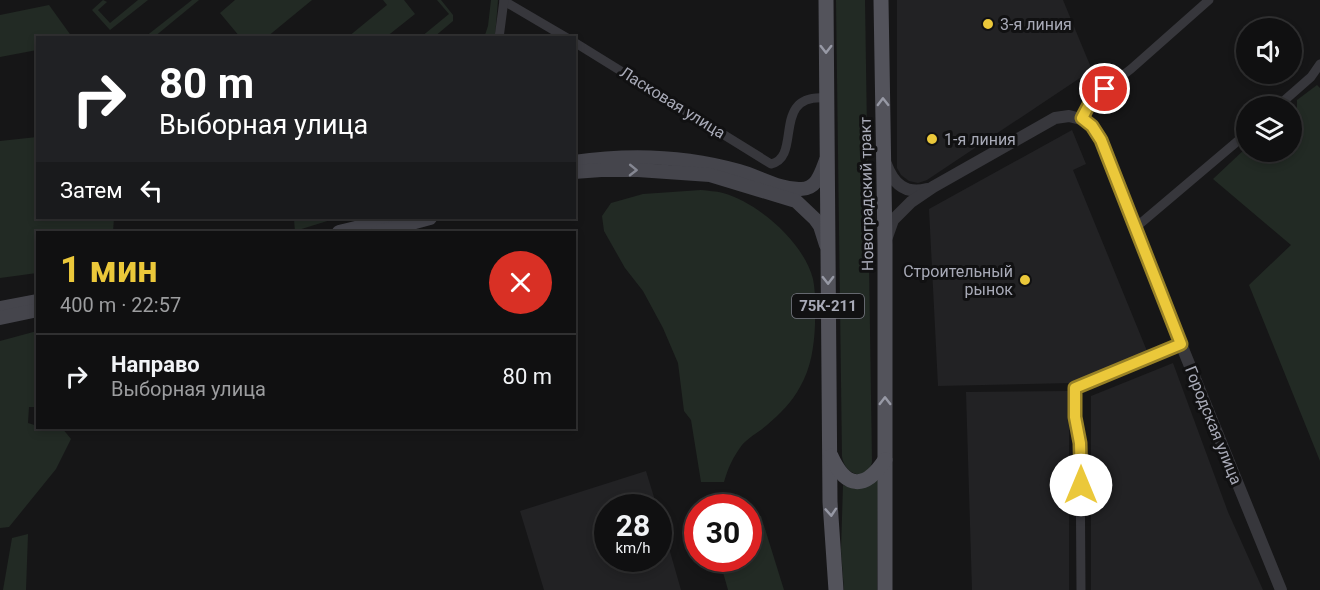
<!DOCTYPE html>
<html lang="ru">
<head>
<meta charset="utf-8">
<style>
	body { margin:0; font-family:Roboto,sans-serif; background:#19191a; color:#f1f3f6; height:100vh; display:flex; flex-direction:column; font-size:22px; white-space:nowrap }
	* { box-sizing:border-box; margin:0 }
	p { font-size:20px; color:#9c9d9f }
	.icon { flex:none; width:33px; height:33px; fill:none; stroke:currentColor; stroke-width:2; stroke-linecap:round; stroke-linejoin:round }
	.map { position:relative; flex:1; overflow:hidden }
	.details { position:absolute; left:36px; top:231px; width:540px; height:198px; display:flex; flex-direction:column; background:#101011; border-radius:0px; box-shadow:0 3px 9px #0003,0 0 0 2px #303031 }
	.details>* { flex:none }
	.guide { position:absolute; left:36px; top:36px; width:540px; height:183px; border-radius:0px; box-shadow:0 3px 9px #0003,0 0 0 2px #303031; background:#202124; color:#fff; overflow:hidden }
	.buttons { position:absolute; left:1236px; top:18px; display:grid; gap:12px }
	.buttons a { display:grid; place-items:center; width:66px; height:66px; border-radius:50%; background:#101011; box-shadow:0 3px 9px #0003,0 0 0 2px #303031; font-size:30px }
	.speed { position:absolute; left:594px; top:494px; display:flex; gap:12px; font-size:30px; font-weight:700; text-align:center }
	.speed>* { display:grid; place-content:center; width:78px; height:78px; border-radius:50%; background:#101011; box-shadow:0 3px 9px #0003,0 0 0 2px #303031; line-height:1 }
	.speed small { font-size:15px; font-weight:400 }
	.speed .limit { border:9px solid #d22; background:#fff; color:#111 }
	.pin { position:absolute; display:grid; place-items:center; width:51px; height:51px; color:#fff; margin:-26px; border:3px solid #fff; border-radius:50%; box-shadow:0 2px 6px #0007 }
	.me { position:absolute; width:66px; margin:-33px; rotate:0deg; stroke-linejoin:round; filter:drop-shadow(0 0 4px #0008) }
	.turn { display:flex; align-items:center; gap:21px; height:126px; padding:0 24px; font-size:27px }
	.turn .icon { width:78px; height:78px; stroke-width:2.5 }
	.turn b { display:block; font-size:42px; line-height:51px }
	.then { display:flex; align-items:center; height:57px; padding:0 24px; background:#0003; gap:12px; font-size:22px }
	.round { display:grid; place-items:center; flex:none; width:63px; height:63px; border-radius:32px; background:#19191a }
	.headline { display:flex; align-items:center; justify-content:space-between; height:102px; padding:0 24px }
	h1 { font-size:36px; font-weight:700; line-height:45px; color:#ebc83a }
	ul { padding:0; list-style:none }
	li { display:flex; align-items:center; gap:18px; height:84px; padding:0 24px; border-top:2px solid #303031 }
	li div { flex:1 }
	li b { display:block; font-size:22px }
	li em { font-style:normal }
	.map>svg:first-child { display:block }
	.built { fill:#222224 }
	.green { fill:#222a24 }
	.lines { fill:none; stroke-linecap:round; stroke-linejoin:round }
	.minor { stroke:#37373c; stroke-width:9 }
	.tertiary { stroke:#37373c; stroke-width:12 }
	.secondary { stroke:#45454c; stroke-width:14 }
	.primary { stroke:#53535b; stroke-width:15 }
	.oneway { stroke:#9799a5 }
	.oneway2 { stroke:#858792 }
	.route-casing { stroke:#998226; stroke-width:15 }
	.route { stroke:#ebc83a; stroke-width:10 }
	.poi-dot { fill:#ebc83a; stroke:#111112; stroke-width:2 }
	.labels { text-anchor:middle; stroke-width:6; stroke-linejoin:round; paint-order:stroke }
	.shield { fill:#111112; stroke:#7b7c86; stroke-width:1.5 }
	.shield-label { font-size:15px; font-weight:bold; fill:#a8aab7 }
	.poi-label { font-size:16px; fill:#a8aab7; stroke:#111112; text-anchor:start }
	.street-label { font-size:16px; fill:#a8aab7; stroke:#111112 }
</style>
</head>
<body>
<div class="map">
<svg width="1320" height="590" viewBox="0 0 1320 590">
	<rect width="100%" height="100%" fill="#161617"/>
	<g class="built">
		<path d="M897,0H1063L1092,70L927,180L918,183L909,181L901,175L897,168Z"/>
		<path d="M1072,130L1086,164L1073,170L1147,351L1072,383L938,386L929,209Z"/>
		<path d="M1173,363L1228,512L1263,590H1091V396Z"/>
		<path d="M1069,391V590H972L966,392Z"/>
		<path d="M646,471L657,507H608V558H658L659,513L681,590H544L520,511Z"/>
	</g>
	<g class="green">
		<path d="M103,0L107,2L98,10L110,23L138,0H148L110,30L92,10Z"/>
		<path d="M192,0H199L154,37H145Z"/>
		<path d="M235,0H312L267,37H240L220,13Z"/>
		<path d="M383,0H404L415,14L386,37H348L387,5Z"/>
		<path d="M437,0H441L453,15V21L434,37H421L449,14Z"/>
		<path d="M491,0H498L495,37L484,38L488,26Z"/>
		<path d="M836,0H865L872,462C867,483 844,475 842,456Z"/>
		<path d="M49,5L72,37L38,38L37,50L0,57V15Z"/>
		<path d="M1317,85L1320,88V461L1249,285L1291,245L1213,179L1246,148V152H1292V135L1297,131V100Z"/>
		<path d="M37,137L38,218H114L113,232H38L37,273L0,278V141Z"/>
		<path d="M701,190C708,191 716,191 723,193C759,203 804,243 813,279C816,294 815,310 815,325C814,347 811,368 800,387C792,402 780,414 767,425C759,432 749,437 742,445C733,457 728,468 724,482H701L691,420L684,411L678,363L663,328L643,291L625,268L604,231L602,216L611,203L643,194Z"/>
		<path d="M296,218H337L295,231L294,220Z"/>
		<path d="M37,331V407H29L28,423L44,428H62L71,439L56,469L9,527L0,528V341Z"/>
		<path d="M878,480L877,590H844L841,550L843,485L857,489Z"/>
		<path d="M749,513L761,516L784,590H728L719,558H748Z"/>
		<path d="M28,534L26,590H3L12,538Z"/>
	</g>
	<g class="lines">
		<g class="minor">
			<path d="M504,1L567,38"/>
			<path d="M499,38L504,0"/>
			<path d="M574,42L771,164C803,157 770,93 826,98"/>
			<path d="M1278,106L1311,77L1320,64"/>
			<path d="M1081,119L1092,99L1131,69L1209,0"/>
			<path d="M1135,228L1246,134"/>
			<path d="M1081,590L1080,443L1075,417V388L1181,344"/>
		</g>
		<g class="tertiary">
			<path d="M886,164C893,183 905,195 927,189"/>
			<path d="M887,237L893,220L911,202L933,187L1055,118L1069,116L1081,119L1092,126L1101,140L1181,344L1281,590"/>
		</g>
		<g class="secondary">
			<path d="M574,162C628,154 686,156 739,171C758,176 780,190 801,189C817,189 821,173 826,160"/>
			<path d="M574,172L601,170H638L710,175L796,201L815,219L820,226L826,245"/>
			<path d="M339,232L397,218"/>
			<path d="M378,232L430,218"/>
			<path d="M0,308L38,301"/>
			<path d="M0,318L38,310"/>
		</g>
		<g class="primary">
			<path d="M826,0L830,502L836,590"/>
			<path d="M881,0L885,244V590"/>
			<path d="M831,456C846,489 865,490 885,460"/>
		</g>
	</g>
	<defs><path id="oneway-chevron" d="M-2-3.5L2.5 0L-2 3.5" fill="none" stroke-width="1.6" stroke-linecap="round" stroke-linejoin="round" transform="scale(1.5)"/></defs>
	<g class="oneway">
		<use href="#oneway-chevron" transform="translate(826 49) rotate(90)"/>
		<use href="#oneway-chevron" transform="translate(883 102) rotate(-91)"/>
		<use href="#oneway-chevron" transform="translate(828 280) rotate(89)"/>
		<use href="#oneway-chevron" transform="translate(885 401) rotate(-90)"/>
		<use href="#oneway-chevron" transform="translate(831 512) rotate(86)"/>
	</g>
	<use class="oneway2" href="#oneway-chevron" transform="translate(633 170) rotate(1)"/>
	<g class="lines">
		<defs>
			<path id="route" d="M1081,485L1080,443L1075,417V388L1181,344L1101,140L1092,126L1082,118L1092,99L1105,89"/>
		</defs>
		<use href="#route" class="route-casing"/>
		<use href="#route" class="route"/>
	</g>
	<g class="poi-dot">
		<circle cx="988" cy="24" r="6"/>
		<circle cx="932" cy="139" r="6"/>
		<circle cx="1025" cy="280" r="6"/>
	</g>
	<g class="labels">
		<rect class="shield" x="792" y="294" width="72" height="24" rx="4.5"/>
		<g class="shield-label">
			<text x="828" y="311">75К-211</text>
		</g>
		<g class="poi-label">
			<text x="1000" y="30">3-я линия</text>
			<text x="944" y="145">1-я линия</text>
			<text x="1013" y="277" text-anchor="end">Строительный<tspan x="1013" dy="18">рынок</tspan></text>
		</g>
		<g class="street-label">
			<text transform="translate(673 102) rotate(32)" y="6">Ласковая улица</text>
			<text transform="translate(866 194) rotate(-91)" y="6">Новоградский тракт</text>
			<text transform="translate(1214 425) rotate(68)" y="6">Городская улица</text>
		</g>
	</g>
</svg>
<div class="buttons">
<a><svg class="icon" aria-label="sound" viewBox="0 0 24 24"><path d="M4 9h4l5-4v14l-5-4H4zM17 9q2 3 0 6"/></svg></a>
<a><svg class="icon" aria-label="layers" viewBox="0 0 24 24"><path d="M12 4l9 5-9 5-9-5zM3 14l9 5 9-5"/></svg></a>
</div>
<div class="speed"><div>28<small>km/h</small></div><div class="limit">30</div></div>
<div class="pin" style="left:1105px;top:89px;background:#d93025"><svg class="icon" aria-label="arrive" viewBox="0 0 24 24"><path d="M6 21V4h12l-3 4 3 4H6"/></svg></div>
<svg class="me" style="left:1081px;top:485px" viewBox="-20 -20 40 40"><circle r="19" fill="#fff"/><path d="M0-13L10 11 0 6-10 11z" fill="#ebc83a"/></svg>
<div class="guide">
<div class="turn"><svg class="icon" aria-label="right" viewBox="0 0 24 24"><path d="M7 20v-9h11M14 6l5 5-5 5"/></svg><div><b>80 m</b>Выборная улица</div></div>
<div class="then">Затем<svg class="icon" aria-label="left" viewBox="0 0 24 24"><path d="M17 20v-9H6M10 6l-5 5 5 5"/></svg></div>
</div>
<section class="details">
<div class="headline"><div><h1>1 мин</h1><p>400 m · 22:57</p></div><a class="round" style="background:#d93025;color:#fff"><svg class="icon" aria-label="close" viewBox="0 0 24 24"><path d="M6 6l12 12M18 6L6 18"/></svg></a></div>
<ul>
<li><svg class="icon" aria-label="right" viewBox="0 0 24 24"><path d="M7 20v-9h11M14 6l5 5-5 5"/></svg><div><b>Направо</b><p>Выборная улица</p></div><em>80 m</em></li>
</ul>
</section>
</div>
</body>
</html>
